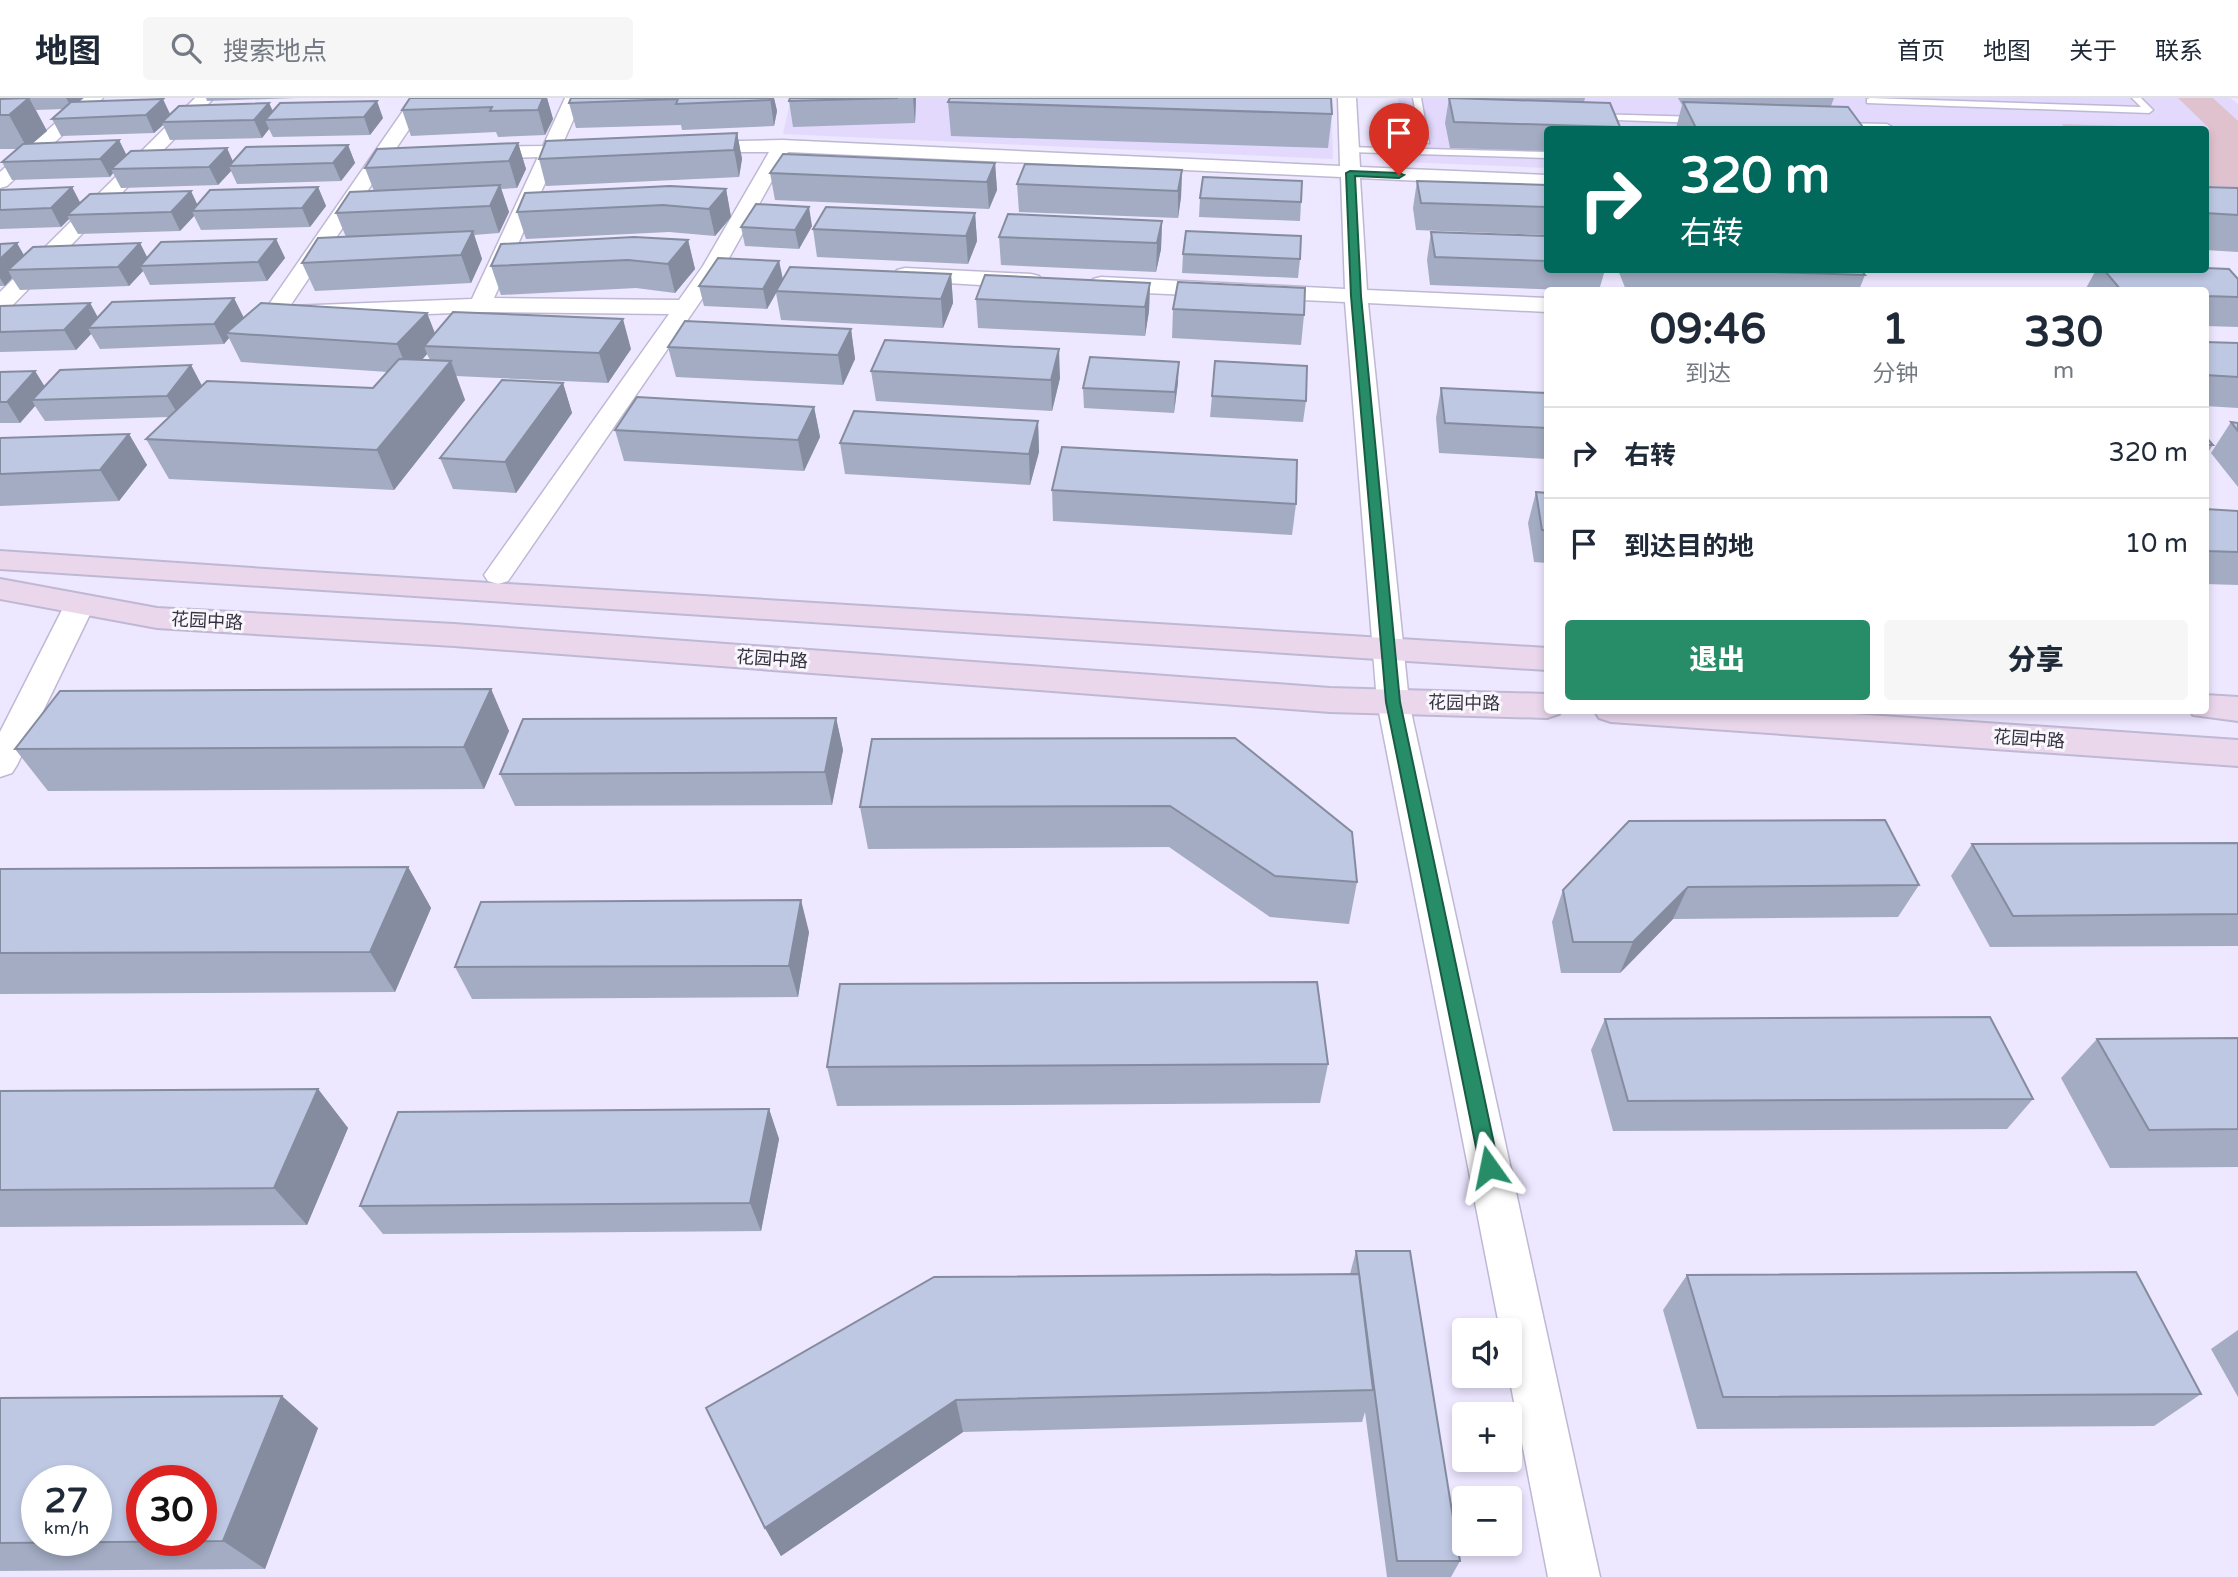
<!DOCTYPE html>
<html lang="zh">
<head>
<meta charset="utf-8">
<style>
	body { margin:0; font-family:"Varela Round","Noto Sans SC",sans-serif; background:#f6f6f7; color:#1f2937; height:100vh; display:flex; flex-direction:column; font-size:26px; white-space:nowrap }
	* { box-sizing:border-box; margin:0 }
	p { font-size:23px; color:#747a83 }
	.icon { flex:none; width:38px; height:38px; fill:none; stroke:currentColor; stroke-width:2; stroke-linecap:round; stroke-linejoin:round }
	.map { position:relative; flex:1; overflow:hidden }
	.side { position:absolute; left:1544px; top:189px; width:665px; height:427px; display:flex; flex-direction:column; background:#fff; border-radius:7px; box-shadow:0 4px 10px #0003 }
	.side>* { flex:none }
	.hud { position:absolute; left:1544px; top:28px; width:665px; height:147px; border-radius:7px; box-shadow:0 4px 10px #0003; background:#00695c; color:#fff; overflow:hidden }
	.controls { position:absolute; left:1452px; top:1220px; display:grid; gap:14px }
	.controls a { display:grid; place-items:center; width:70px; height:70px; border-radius:7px; background:#fff; box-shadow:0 4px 10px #0003; font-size:35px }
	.speed { position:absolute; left:21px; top:1367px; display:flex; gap:14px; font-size:35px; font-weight:700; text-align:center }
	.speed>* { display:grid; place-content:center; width:91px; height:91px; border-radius:50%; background:#fff; box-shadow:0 4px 10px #0003; line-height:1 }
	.speed small { font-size:18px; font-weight:400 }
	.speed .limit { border:10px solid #d22; background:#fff; color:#111 }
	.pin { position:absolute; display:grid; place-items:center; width:60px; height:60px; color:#fff; margin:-72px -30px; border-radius:50% 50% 50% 0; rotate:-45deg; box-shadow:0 0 7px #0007 }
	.pin .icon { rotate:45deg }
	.me { position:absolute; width:77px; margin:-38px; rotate:348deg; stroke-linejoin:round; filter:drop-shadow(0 0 5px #0008) }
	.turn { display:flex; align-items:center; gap:24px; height:147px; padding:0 21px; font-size:32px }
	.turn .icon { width:91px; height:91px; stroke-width:2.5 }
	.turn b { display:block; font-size:49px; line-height:60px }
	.eta { display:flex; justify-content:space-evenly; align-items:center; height:119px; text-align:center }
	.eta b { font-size:42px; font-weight:800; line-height:49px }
	.cta { display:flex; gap:14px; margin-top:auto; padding:14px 21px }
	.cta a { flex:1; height:80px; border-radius:7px; background:#278d69; color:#fff; font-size:28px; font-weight:800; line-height:80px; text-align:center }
	.cta a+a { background:#f6f6f7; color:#1f2937 }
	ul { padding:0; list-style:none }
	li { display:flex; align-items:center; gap:21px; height:91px; padding:0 21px; border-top:2px solid #e0e1e3 }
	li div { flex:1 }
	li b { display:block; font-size:26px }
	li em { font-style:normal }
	header { display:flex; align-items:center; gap:42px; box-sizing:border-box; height:98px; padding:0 35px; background:#fff; border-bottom:2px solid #e0e1e3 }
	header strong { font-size:33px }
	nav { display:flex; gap:38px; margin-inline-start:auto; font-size:24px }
	.search { width:490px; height:63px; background:#f6f6f7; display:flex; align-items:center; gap:18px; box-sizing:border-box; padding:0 24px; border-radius:7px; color:#747a83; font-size:26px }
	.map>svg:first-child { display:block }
	.built { fill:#e2d9fd }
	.green { fill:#e0c2cf }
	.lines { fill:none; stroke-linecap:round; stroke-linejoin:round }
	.service-casing { stroke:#bfb8d4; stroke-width:3 }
	.minor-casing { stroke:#bfb8d4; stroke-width:3 }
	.secondary-casing { stroke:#bfb8d4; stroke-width:4 }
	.service { fill:#fff; fill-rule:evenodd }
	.minor { fill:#fff; fill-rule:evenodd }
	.secondary { fill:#ead7ec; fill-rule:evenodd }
	.wall { fill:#a3acc3; fill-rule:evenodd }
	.shaded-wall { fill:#858c9f }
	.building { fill:#bec8e3; stroke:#858c9f; stroke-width:2; fill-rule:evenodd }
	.route { fill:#278d69; stroke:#195c44; stroke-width:2 }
	.labels { text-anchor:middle; stroke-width:6; stroke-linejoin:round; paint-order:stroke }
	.street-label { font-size:18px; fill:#35323e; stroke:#f9f7fd }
</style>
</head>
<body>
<header>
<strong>地图</strong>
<div class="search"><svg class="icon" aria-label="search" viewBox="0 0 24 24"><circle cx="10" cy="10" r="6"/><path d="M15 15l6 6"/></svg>搜索地点</div>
<nav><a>首页</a><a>地图</a><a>关于</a><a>联系</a></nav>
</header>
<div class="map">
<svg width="2238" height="1479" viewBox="0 0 2238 1479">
	<rect width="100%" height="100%" fill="#ede7ff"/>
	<g class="built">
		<path d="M791,0H1331L1333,61L783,36Z"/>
		<path d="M1398,0H2230L2238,6V95L2205,94V32H1547V70L1405,64Z"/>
	</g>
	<path class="green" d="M2178,0H2213L2238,23V89L2205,88V32H2067L2062,26L2210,31Z"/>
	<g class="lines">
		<defs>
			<g id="service">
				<path d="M1413,0H1421L1429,45L1421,43Z"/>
				<path d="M1870,0L2141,9L2132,0H2141L2153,12L2149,15L1867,5V1Z"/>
				<path d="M1592,16L1701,19L1706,22L1701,25L1589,21V17Z"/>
				<path d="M1838,25L1887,26L1892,29L1888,32L1841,30L1838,29Z"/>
				<path d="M1346,49L1547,54V60L1349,54L1346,53Z"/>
			</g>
			<g id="minor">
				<path d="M84,0H103L7,88L0,90V74Z"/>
				<path d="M195,0H214L8,212L0,214V194Z"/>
				<path d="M412,0H430L290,208L472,201L538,59L473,61L464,55L473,49L543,48L565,0H583L562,47L589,46L598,52L589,58H557L494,200L679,202L703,168L769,54H687L685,50L687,46L694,44L782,42L1340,68L1338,0H1356L1360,69L1547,77V89L1360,80L1367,192L1547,200V214L1368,205L1409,604L1600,1479H1548L1509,1278L1510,1232H1500L1377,604L1345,204L1101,193L1093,191L1090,186L1093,181L1101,179L1345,191L1341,79L788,54L724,169L508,483L498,486L488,483L484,477L669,216L480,214L274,222L266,220L263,215Z"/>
				<path d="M905,170L1031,176L1039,178L1042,183L1039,188L1031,190L897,182L894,177L897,172Z"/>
				<path d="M80,497L90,500L95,506L17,667L12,675L0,679V634L65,506L70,500Z"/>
			</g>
			<g id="secondary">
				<path d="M0,453L311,474L1547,550V572L0,471Z"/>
				<path d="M0,481L157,510L454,526L1330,590L1547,596V612H1562L1559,616L1547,620L1330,614L454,548L157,530L0,501Z"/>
				<path d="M2205,597L2238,599V623L2193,617L2190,612H2205Z"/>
				<path d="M1594,612H1793L2238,642V668L1611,624L1599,620Z"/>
			</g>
		</defs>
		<use href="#service" class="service-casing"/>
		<use href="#minor" class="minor-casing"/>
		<use href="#secondary" class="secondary-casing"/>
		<use href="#service" class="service"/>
		<use href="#minor" class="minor"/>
		<use href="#secondary" class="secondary"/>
	</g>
	<g class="wall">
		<path d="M0,0H83L79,4L170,17L269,5L273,13L383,20L370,37L273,39L269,31L262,40L170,42L163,27L154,35L61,38L52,21L63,11L36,12L47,33L33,45L119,42L126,57L233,63L348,47L355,65L341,83L237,86L231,73L218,87L121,90L113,75L110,79L12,82L2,64L17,51H0Z"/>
		<path d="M206,0H296L207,3Z"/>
		<path d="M410,0H547L553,21L545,37L498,39L496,34L411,38L402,12Z"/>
		<path d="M571,0H774L777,13L774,28L682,32L681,27L576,30L569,5Z"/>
		<path d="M790,0H916L915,25L793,29L789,3Z"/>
		<path d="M1449,0H1585L1584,4L1620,29L1619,32H1547V53L1450,50L1445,25Z"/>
		<path d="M1678,0H1834L1831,8L1865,32H1677L1676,30L1682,7Z"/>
		<path d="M948,4L1332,16L1328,50L951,38Z"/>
		<path d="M737,35L742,61L739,79L546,88L539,61Z"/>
		<path d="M518,45L526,71L517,90L501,91L509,114L499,135L474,137L482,161L471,185L315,193L302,165L346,139L336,115L374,93L365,70Z"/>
		<path d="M995,65L997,92L989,111L775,102L770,75Z"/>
		<path d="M1182,72L1181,99L1178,120L1019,114L1017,86Z"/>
		<path d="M1417,83L1547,87V137L1416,132L1413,110Z"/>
		<path d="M72,89L80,105L197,107L318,89L326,108L310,129L201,132L194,118L180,133L78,136L69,121L61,129L0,131V92Z"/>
		<path d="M2205,89L2238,90V154L2205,152Z"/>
		<path d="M726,91L731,119L715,138L669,134L526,141L517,114Z"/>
		<path d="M1200,100L1301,104L1300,123L1199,119Z"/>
		<path d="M975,115L977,143L968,166L817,159L813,131Z"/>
		<path d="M1162,123L1161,151L1156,174L1001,167L999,139Z"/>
		<path d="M812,128L799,151L745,148L741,129Z"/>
		<path d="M1431,134L1547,138V172H1605L1599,192H1565L1430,187L1427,162Z"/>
		<path d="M276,141L285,160L267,183L150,187L143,173L129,188L20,192L12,180L5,188H0V146L24,157L140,145L147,159Z"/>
		<path d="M688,142L695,171L675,195L636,190L501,197L491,168Z"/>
		<path d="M1183,156L1300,161L1298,180L1182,175Z"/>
		<path d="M779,163L783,181L951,176L953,205L943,230L781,222L776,195L767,211L704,208L699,188Z"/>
		<path d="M1618,172H1861L1865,177L1859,192H1626Z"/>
		<path d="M2096,172H2205L2238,181V229L2205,228V192H2085Z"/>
		<path d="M1150,185L1149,213L1145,238L978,230L976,201Z"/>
		<path d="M90,205L98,220L244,219L427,215L435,235L631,251L608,285L456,278L465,302L394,392L169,381L146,341L169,319L45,323L35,308L20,325H0V274L35,273L45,289L191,267L202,288L373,290L388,274L241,264L229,240L224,246L100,251L91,236L76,252L0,254V208ZM427,256L430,262H422Z"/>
		<path d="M1173,211L1304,217L1301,247L1172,240Z"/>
		<path d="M851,231L855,261L843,287L676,279L668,249Z"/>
		<path d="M2205,244L2238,245V310L2205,308Z"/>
		<path d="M871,273L1060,280L1052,313L876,303Z"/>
		<path d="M1178,284L1174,315L1084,310L1083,290Z"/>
		<path d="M563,285L572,315L516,395L453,391L440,360Z"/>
		<path d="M1441,290L1547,295V361L1439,355L1436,320Z"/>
		<path d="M1212,298L1306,303L1303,324L1210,319Z"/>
		<path d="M814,309L820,339L804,373L624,363L615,332Z"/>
		<path d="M1038,323L1039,354L1030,387L845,376L840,345Z"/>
		<path d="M2231,324L2238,325V389L2211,355Z"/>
		<path d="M129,336L147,367L119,403L0,408V340Z"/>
		<path d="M2205,338L2213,347L2205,359Z"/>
		<path d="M1052,392L1296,406L1292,437L1053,423Z"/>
		<path d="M1536,394L1547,395V465L1534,464L1528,425Z"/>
		<path d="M2205,411L2238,413V487L2205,486Z"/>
		<path d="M491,591L509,633L484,691L48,693L15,651Z"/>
		<path d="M836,620L843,652L832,707L515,708L500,676Z"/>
		<path d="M1235,640L1357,784L1349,826L1270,819L1169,749L868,751L860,709Z"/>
		<path d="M1629,723L1919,787L1898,819L1673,821L1620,875H1561L1552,824L1563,792Z"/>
		<path d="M2238,745V848L1990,849L1951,778L1972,746Z"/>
		<path d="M408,769L431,810L395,894L0,896V771Z"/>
		<path d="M809,834L798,899L472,901L455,869Z"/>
		<path d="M1605,921L2033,1001L2007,1031L1613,1033L1591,952Z"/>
		<path d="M2238,940V1069L2110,1070L2061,980L2097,941Z"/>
		<path d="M1328,966L1320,1005L837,1008L827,969Z"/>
		<path d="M318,991L348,1030L307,1127L0,1129V993Z"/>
		<path d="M769,1011L779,1041L761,1133L383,1136L360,1108Z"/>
		<path d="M1356,1153L1460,1463L1451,1479H1387L1365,1314L1362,1324L963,1334L781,1458L765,1430L706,1310L1350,1176Z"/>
		<path d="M1687,1177L2201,1296L2154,1328L1697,1331L1663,1212Z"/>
		<path d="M2238,1232V1299L2211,1251Z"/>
		<path d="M0,1300L318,1330L265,1471L0,1473Z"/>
	</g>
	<g class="shaded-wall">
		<path d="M29,0L47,33L27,50L9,17Z"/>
		<path d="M66,0H83L72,10Z"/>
		<path d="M543,0H547L553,21L545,37L538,12Z"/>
		<path d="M770,0H774L777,13L774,28Z"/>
		<path d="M913,0H916L915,25Z"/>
		<path d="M163,1L171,18L162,24L163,27L154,35L146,17Z"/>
		<path d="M377,3L383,20L370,37L364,19Z"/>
		<path d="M269,5L276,21L265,22L269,31L262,40L254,22Z"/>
		<path d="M737,35L742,61L739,79L734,52Z"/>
		<path d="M119,42L128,60L111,71L113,75L110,79L100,61Z"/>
		<path d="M518,45L526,71L517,90L509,63Z"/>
		<path d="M348,47L355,65L341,83L333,65Z"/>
		<path d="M227,50L235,68H229L231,73L218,87L209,69Z"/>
		<path d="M995,65L997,92L989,111L987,84Z"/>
		<path d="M1182,72L1181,99L1178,120V93Z"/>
		<path d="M500,87L509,114L499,135L490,108Z"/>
		<path d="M72,89L82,108L67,117L69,121L61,129L51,110Z"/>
		<path d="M318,89L326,108L310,129L302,110Z"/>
		<path d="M726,91L731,119L715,138L709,111Z"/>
		<path d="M191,93L200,112L192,113L194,118L180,133L171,114Z"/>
		<path d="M809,109L812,128L799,151L795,132Z"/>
		<path d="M975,115L977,143L968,166L966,138Z"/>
		<path d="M1162,123L1161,151L1156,174L1157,145Z"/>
		<path d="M473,133L482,161L471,185L461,157Z"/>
		<path d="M276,141L285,160L267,183L258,164Z"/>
		<path d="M688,142L695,171L675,195L668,166Z"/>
		<path d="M17,145L28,164L8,172L12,180L5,188L0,180V161Z"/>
		<path d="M140,145L150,165L140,168L143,173L129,188L118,169Z"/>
		<path d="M779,163L783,183L767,211L763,191Z"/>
		<path d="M951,176L953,205L943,230L941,201Z"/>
		<path d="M1150,185L1149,213L1145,238V209Z"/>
		<path d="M234,200L244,220L226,235L229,240L224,246L214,226Z"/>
		<path d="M90,205L101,225L88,230L91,236L76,252L64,232Z"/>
		<path d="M427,215L438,244L424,248L427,256L409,276L397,246Z"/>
		<path d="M623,221L631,251L608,285L599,255Z"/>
		<path d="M851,231L855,261L843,287L838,257Z"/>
		<path d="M1059,251L1060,280L1052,313L1051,282Z"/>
		<path d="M451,263L465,302L394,392L377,352Z"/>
		<path d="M1179,264L1178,284L1174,315L1175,294Z"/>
		<path d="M191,267L202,288L179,318L167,298Z"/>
		<path d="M35,273L48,294L32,302L35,308L20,325L7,304Z"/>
		<path d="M563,285L572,315L516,395L505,364Z"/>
		<path d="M814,309L820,339L804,373L798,342Z"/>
		<path d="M1038,323L1039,354L1030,387L1029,356Z"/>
		<path d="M129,336L147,367L119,403L100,372Z"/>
		<path d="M491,591L509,633L484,691L464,649Z"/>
		<path d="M836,620L843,652L832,707L825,674Z"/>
		<path d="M408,769L431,810L395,894L370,854Z"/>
		<path d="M1688,789L1673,821L1620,875L1633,844Z"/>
		<path d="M801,802L809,834L798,899L789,868Z"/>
		<path d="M318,991L348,1030L307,1127L274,1090Z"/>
		<path d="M769,1011L779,1041L761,1133L750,1105Z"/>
		<path d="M282,1298L318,1330L265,1471L223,1443Z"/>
		<path d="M956,1302L963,1334L781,1458L765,1430Z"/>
	</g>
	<g class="building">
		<path d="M29,0L9,17H0V1Z"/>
		<path d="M410,0H543L538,12L490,13L492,9L402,12Z"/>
		<path d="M571,0H770L769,2L676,6L678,1L569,5Z"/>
		<path d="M790,0H898L789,3Z"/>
		<path d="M950,0H1331L1332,16L948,4Z"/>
		<path d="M1449,0L1610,5L1620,29L1454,24Z"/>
		<path d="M163,1L146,17L52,21L71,4Z"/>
		<path d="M377,3L364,19L265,22L280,5Z"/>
		<path d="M1683,4L1848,9L1865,32H1697Z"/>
		<path d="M269,5L254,22L162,24L179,8Z"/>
		<path d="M737,35L734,52L539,61L546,43Z"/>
		<path d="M119,42L100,61L2,64L23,46Z"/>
		<path d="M518,45L509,63L365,70L377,51Z"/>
		<path d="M348,47L333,65L229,68L246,49Z"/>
		<path d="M227,50L209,69L111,71L131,53Z"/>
		<path d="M783,56L995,65L987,84L770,75Z"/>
		<path d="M1025,66L1182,72L1178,93L1017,86Z"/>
		<path d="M1203,79L1302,83L1301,104L1200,100Z"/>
		<path d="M1417,83L1547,87V109L1421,105Z"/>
		<path d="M500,87L490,108L336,115L350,94Z"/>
		<path d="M670,88L726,91L709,111L663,107L517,114L525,95Z"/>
		<path d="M72,89L51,110L0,112V92Z"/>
		<path d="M318,89L302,110L192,113L210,92Z"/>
		<path d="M2205,89L2238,90V117L2205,115Z"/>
		<path d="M191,93L171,114L67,117L90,96Z"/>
		<path d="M756,106L809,109L795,132L741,129Z"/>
		<path d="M826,109L975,115L966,138L813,131Z"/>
		<path d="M1008,116L1162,123L1157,145L999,139Z"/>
		<path d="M473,133L461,157L302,165L318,140Z"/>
		<path d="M1186,133L1301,138L1300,161L1183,156Z"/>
		<path d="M1431,134L1547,138V163L1435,159Z"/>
		<path d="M634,139L688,142L668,166L628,162L491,168L501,146Z"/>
		<path d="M276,141L258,164L140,168L161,144Z"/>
		<path d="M17,145L0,161V146Z"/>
		<path d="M140,145L118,169L8,172L33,149Z"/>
		<path d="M718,160L779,163L763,191L699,188Z"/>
		<path d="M790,169L951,176L941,201L776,193Z"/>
		<path d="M2205,170L2229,171L2238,181V199L2205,198V192H2121L2104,172H2205Z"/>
		<path d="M1708,172H1861L1865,177Z"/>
		<path d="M985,177L1150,185L1145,209L976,201Z"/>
		<path d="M1178,184L1305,190L1304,217L1173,211Z"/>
		<path d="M234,200L214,226L88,230L112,204Z"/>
		<path d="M90,205L64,232L0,234V208Z"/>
		<path d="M261,205L427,215L397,246L226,235Z"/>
		<path d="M453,214L623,221L599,255L424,248Z"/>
		<path d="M685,223L851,231L838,257L668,249Z"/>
		<path d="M885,242L1059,251L1051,282L871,273Z"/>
		<path d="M2205,244L2238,245V279L2205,277Z"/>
		<path d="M1090,259L1179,264L1175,294L1083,290Z"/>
		<path d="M399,261L451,263L377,352L146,341L207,283L373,290Z"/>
		<path d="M1215,263L1307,268L1306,303L1212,298Z"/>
		<path d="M191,267L167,298L32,302L60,272Z"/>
		<path d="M35,273L7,304H0V274Z"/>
		<path d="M502,282L563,285L505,364L440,360Z"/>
		<path d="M1441,290L1547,295V330L1445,325Z"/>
		<path d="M637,299L814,309L798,342L615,332Z"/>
		<path d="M854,313L1038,323L1029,356L840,345Z"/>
		<path d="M2231,324L2238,325V333Z"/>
		<path d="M129,336L100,372L0,376V340Z"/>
		<path d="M2205,338L2213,347H2205Z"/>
		<path d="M1062,349L1297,362L1296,406L1052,392Z"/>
		<path d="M1536,394L1547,395V433L1542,432Z"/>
		<path d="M2205,411L2238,413V454L2205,453Z"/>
		<path d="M491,591L464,649L15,651L60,593Z"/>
		<path d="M836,620L825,674L500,676L523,621Z"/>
		<path d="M1235,640L1352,734L1357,784L1275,778L1170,708L860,709L872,641Z"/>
		<path d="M1885,722L1919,787L1688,789L1633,844H1573L1563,792L1629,723Z"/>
		<path d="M2238,745V816L2013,818L1972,746Z"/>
		<path d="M408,769L370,854L0,855V771Z"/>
		<path d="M801,802L789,868L455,869L481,804Z"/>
		<path d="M1317,884L1328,966L827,969L840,886Z"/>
		<path d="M1990,919L2033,1001L1628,1003L1605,921Z"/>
		<path d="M2238,940V1031L2149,1032L2097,941Z"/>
		<path d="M318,991L274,1090L0,1092V993Z"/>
		<path d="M769,1011L750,1105L360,1108L398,1014Z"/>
		<path d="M1356,1153H1410L1460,1463H1397Z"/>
		<path d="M2136,1174L2201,1296L1723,1299L1687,1177Z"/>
		<path d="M1359,1176L1373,1292L956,1302L765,1430L706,1310L934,1179Z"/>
		<path d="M282,1298L223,1443L0,1445V1300ZM37,1382H96V1442H37ZM142,1382H201V1442H142Z"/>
	</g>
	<path class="route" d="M1350,73L1399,75L1404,77L1399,80L1355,78L1361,198L1400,604L1499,1069L1496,1075L1489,1078L1483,1075L1480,1069L1386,604L1351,198L1346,75Z"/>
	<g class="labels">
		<g class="street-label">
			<text transform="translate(207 523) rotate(3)" y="6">花园中路</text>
			<text transform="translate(772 561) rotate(4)" y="6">花园中路</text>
			<text transform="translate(1464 605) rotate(1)" y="6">花园中路</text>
			<text transform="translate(2029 641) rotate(4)" y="6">花园中路</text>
		</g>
	</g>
</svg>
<div class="controls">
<a><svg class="icon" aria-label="sound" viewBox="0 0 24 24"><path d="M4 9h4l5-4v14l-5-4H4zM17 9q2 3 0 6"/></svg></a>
<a>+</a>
<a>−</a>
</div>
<div class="speed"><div>27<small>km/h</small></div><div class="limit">30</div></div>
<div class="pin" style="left:1399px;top:77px;background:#d93025"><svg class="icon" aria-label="arrive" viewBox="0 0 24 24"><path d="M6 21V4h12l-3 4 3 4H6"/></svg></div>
<svg class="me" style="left:1489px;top:1069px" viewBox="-20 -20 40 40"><path d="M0-17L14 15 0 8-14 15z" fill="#278d69" stroke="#fff" stroke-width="4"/></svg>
<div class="hud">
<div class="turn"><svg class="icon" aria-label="right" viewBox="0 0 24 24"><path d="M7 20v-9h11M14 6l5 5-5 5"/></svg><div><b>320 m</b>右转</div></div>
</div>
<section class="side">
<div class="eta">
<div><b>09:46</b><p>到达</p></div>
<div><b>1</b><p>分钟</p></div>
<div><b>330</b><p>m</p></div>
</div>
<ul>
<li><svg class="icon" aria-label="right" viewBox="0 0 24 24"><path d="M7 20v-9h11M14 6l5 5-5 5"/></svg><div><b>右转</b></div><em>320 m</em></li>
<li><svg class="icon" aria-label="arrive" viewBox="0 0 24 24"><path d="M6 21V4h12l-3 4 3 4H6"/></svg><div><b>到达目的地</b></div><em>10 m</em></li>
</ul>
<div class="cta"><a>退出</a><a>分享</a></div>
</section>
</div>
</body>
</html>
